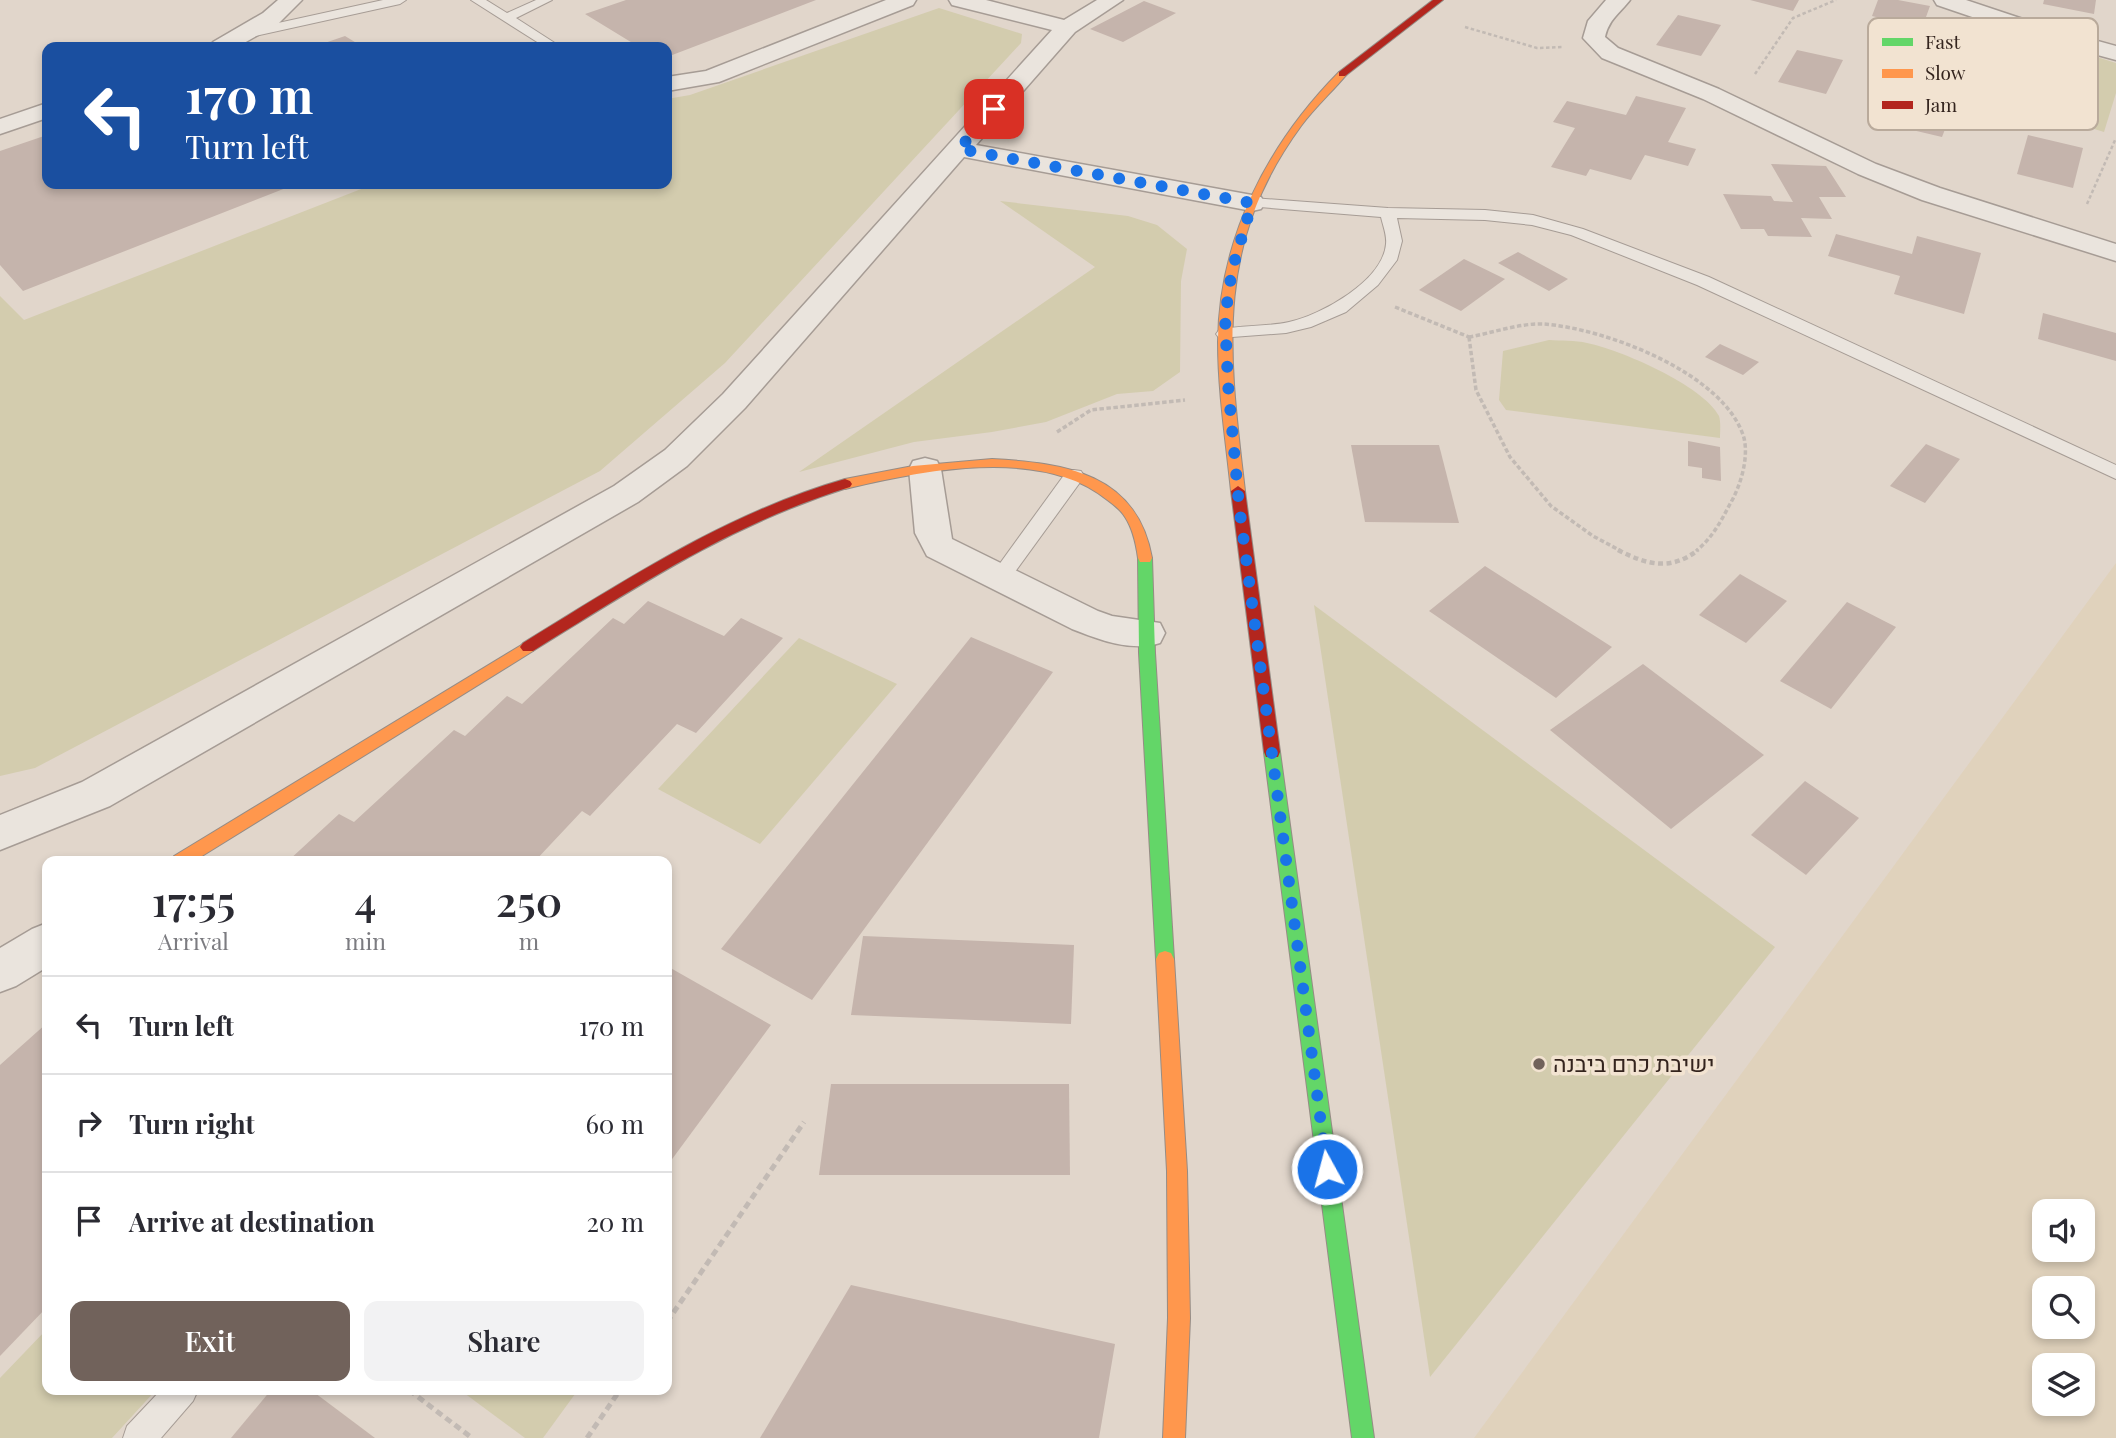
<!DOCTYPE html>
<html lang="en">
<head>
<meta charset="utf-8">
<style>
	body { margin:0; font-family:"Playfair Display",Heebo,serif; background:#f2f2f3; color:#2b2b33; height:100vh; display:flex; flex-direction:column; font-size:26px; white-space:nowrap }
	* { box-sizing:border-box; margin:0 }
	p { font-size:23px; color:#7c7c81 }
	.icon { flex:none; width:38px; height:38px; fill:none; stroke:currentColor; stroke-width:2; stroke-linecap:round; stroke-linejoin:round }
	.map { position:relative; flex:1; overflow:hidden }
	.sheet { position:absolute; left:42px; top:856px; width:630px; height:539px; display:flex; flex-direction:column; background:#fff; border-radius:14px; box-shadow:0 4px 10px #0003 }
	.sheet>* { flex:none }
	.top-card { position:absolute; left:42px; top:42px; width:630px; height:147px; border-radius:14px; box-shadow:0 4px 10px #0003; background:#1a4fa0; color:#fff; overflow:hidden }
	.fabs { position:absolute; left:2032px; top:1199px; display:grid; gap:14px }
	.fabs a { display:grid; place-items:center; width:63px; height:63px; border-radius:14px; background:#fff; box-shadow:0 4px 10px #0003; font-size:35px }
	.pin { position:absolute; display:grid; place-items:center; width:60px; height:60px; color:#fff; margin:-30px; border-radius:14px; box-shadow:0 4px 10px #0006 }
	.me { position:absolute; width:77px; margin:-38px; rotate:353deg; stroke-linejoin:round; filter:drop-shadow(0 0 5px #0008) }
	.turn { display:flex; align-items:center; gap:24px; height:147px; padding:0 28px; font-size:32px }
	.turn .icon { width:91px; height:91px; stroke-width:2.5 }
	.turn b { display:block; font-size:49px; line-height:60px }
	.eta { display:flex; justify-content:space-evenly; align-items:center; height:119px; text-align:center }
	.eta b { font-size:42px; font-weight:600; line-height:49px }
	.action { display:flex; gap:14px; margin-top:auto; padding:14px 28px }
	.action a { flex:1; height:80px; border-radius:14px; background:#71625b; color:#fff; font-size:28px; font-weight:600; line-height:80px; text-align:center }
	.action a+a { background:#f2f2f3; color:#2b2b33 }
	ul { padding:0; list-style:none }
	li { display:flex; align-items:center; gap:21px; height:98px; padding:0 28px; border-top:2px solid #e1e1e2 }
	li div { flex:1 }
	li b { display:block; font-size:26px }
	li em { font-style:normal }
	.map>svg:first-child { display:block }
	.farmland { fill:#e0d2bc; fill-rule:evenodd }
	.green { fill:#d3ccae }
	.building { fill:#c5b4ac }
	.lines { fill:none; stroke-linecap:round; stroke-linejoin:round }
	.lane-casing { stroke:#a69c95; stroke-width:2 }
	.street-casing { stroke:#a69c95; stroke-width:3 }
	.fast-casing { stroke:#968c85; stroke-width:2 }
	.slow-casing { stroke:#968c85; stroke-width:2 }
	.jam-casing { stroke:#968c85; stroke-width:2 }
	.path-far3 { stroke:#c2bab4; stroke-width:2.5; stroke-dasharray:3.5 2.5; stroke-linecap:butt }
	.path-far2 { stroke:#c2bab4; stroke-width:3.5; stroke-dasharray:4.5 2.5; stroke-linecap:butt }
	.path-far1 { stroke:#c2bab4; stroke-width:4.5; stroke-dasharray:5 3.5; stroke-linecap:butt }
	.path { stroke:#c2bab4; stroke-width:5; stroke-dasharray:7 4.5; stroke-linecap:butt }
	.lane { fill:#eae4dd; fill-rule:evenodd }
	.street { fill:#eae4dd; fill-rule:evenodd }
	.fast { fill:#63d668; fill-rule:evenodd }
	.slow { fill:#ff974d; fill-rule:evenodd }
	.jam { fill:#b3261e; fill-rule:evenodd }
	.route { stroke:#1a73e8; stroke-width:12; stroke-dasharray:0 21.6 }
	.poi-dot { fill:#71625b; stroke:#f2e3d1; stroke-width:2.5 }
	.labels { text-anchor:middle; stroke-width:7; stroke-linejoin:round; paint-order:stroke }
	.near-poi-label { font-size:23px; fill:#34241e; stroke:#f2e3d1; text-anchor:start }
	.key { fill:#f2e3d1; stroke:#b9aa9b; stroke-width:2 }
	.key-label { font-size:19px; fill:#34241e }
</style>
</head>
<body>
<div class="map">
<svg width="2116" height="1438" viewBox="0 0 2116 1438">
	<rect width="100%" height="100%" fill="#e1d6cb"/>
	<path class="farmland" d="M2116,563V1438H1474ZM2044,1211H2082V1250H2044ZM2044,1288H2082V1326H2044ZM2044,1365H2082V1404H2044Z"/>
	<g class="green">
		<path d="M939,8L1022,34L1021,43L725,363L600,471L35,768L0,776V296L24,320L374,184H667V99L690,95Z"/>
		<path d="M1985,22L2116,63V93L2104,132L1948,84Z"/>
		<path d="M1000,201L1128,216L1157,225L1187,249L1181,281L1180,372L1153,391L1117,394L1046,422L992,432L914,442L799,472L1095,267Z"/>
		<path d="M1549,340C1561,341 1575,340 1587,343C1619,349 1704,386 1719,416C1721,422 1720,432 1720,438L1506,410L1499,400L1503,351Z"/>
		<path d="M1314,605L1775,947L1430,1377Z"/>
		<path d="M799,638L897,684L760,844L658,789Z"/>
		<path d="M47,1329V1390H156L112,1438H0V1378Z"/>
		<path d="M460,1390H578L543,1438H525Z"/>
	</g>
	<g class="building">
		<path d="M626,0H816L667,57V47H639L585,14Z"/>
		<path d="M1750,0H1799L1793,11Z"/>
		<path d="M1878,0H1898L1930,6L1926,17L1942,20L1939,28L1952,30L1949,41L1877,25L1880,18L1872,16Z"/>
		<path d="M2044,0H2096L2094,14L2043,4Z"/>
		<path d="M1144,1L1176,13L1123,42L1090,29Z"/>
		<path d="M1678,15L1721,25L1701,56L1656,45Z"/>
		<path d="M345,36L363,47H313Z"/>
		<path d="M1797,50L1843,60L1826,94L1778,82Z"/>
		<path d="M1906,89L1956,101L1942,137L1891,125Z"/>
		<path d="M1636,96L1686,108L1668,142L1696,149L1688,166L1645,155L1631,180L1590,169L1586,176L1551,167L1575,128L1553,122L1567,101L1626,115Z"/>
		<path d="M47,135V184L291,186L23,291L0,265V151Z"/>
		<path d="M2028,135L2083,148L2073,188L2017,174Z"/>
		<path d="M1771,164L1826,166L1846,197H1819L1832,219L1801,218L1812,237L1768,236L1764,229H1741L1723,194L1771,196L1774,201L1793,202Z"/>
		<path d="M1836,234L1912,254L1917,236L1981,253L1964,314L1894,294L1900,276L1828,256Z"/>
		<path d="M1518,252L1568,279L1549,291L1498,263Z"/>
		<path d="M1464,259L1505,279L1461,311L1419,290Z"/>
		<path d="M2043,313L2116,333V361L2038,339Z"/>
		<path d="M1720,344L1759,362L1743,375L1705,357Z"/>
		<path d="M1688,441L1720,447L1721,481L1702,478V468L1688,466Z"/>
		<path d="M1926,444L1960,459L1925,503L1890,486Z"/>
		<path d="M1351,445H1439L1459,523L1365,522Z"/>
		<path d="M1485,566L1612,647L1556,698L1429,611Z"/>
		<path d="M1740,574L1787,601L1746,643L1699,615Z"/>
		<path d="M648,601L724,636L741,618L783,638L696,733L677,724L590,816L582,811L535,861H288L339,814L354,822L454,730L465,736L507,696L522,704L613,618L624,624Z"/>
		<path d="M1847,602L1896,627L1831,709L1780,681Z"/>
		<path d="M971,637L1053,672L812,1000L721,949Z"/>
		<path d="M1643,664L1764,755L1671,829L1550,730Z"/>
		<path d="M1805,781L1859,818L1806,875L1751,835Z"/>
		<path d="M863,936L1074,945L1071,1024L851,1015Z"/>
		<path d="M667,966L771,1025L667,1166Z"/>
		<path d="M47,1023V1307L0,1356V1065Z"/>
		<path d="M831,1084H1069L1070,1175H819Z"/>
		<path d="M851,1285L1115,1344L1099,1438H760Z"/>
		<path d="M271,1390H311L375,1438H231Z"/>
	</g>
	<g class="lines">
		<defs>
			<g id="lane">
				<path d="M383,0H406L400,4L246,38L239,34L246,30Z"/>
				<path d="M471,0H486L507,13L536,0H552L516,18L561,47H545Z"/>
				<path d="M1252,198L1388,208L1485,210L1533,215L1583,229L1709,277L2116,465V479L1697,285L1571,235L1532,225L1485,220L1397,218L1402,241L1397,260L1378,285L1346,312L1311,327L1286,333L1219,338L1216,334L1219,330C1241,325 1266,327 1289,322C1321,315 1383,281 1386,244C1387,235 1383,226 1381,217L1247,206L1244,203Z"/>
				<path d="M1074,470L1081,471L1084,476L1081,481L1007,583L1000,585L993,583L990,578L993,573L1067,471Z"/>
				<path d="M161,1390H198L193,1401L161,1438H123L127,1426Z"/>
			</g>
			<g id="street">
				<path d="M278,0H302L279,23L237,47H210L213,42L263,13Z"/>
				<path d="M886,0H916L913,5L719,82L667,91V77L706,71Z"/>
				<path d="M949,0H986L1064,20L1097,0H1123L1075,32L976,145L1252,195L1261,197L1265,203L1261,209L1252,211L964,157L745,408L687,466L638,502L110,806L0,850V815L82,782L614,486L665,450L723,394L1052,30L952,5Z"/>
				<path d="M1606,0H1630C1620,13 1609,19 1605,37L1618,48L1719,89L1876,164L1940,188L2116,244V261L1922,200L1858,174L1703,99L1602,58L1583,38L1588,21Z"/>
				<path d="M1934,0H1966L2047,27L2116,46V60L2031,37L1937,5Z"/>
				<path d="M47,103V118L0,134V119Z"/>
				<path d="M925,458L937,461L941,469L952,539L1098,611L1112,616L1160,623L1165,633L1160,643C1131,652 1100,640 1072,629L927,556L915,533L909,469L913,461Z"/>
				<path d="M47,923V967L16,986L0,992V948L32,929Z"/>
			</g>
			<g id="fast">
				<path d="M1145,553L1152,558L1155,653L1174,959L1171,965L1165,967L1159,965L1156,959L1139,653L1138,558Z"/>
				<path d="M1272,746L1278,747L1280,752L1374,1438H1352L1264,752L1266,747Z"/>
			</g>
			<g id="slow">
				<path d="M1339,72L1347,74C1332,92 1315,107 1301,126C1213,246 1229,354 1245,491L1238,496L1231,491C1226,442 1218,392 1218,342C1219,238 1267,145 1339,72Z"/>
				<path d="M992,459C1065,463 1137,473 1152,558L1150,562H1140L1138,558C1136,544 1133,529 1125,517C1121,510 1113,504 1106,499C1041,446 920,471 845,489L838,484L845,479L913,466Z"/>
				<path d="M528,641L533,643L536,647L533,651L194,861H171L174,856Z"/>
				<path d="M1165,951L1171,953L1174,959L1187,1171L1190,1318L1185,1438H1163L1168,1318L1167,1171L1156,959L1159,953Z"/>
			</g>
			<g id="jam">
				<path d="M1433,0H1443L1345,76H1339V72Z"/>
				<path d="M845,479L850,481L852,484L850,487C731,524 638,586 533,651H523L520,647L523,643C626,580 727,513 845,479Z"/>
				<path d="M1238,486L1245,491L1280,752L1278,757H1266L1264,752L1231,491Z"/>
			</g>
		</defs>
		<use href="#lane" class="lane-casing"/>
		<use href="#street" class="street-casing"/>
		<use href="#fast" class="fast-casing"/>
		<use href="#slow" class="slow-casing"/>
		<use href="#jam" class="jam-casing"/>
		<g class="path-far3">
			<path d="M1465,27L1537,48L1562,47"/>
			<path d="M1755,74L1793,18L1836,0"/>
			<path d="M2087,204L2116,138"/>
		</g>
		<g class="path-far2">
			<path d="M1395,307L1469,337"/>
			<path d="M1469,337L1476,390L1510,457L1551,506L1593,536L1621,551"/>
			<path d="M1469,337C1492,333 1520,323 1543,324C1604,328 1725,373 1744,438C1749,459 1740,487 1730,504C1720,523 1712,538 1696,551"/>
			<path d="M1057,432L1091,410L1185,400"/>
		</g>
		<path class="path-far1" d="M1618,550C1647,565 1671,571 1698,550"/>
		<g class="path">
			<path d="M667,1322L804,1122"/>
			<path d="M409,1390L472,1438"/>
			<path d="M587,1438L620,1390"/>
		</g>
		<use href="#lane" class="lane"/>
		<use href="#street" class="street"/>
		<use href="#fast" class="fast"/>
		<use href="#slow" class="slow"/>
		<use href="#jam" class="jam"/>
	</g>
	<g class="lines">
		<path class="route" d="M994,109L959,149L1252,203L1232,270L1225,317L1228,384L1239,505L1327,1169"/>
	</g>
	<circle class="poi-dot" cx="1539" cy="1064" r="7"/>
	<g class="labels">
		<g class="near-poi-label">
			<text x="1553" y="1072">ישיבת כרם ביבנה</text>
		</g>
	</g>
	<rect x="1868" y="18" width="230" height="112" rx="10" class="key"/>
	<rect x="1882" y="38" width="31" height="8" fill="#63d668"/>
	<rect x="1882" y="69" width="31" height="9" fill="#ff974d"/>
	<rect x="1882" y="101" width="31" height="8" fill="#b3261e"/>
	<g class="key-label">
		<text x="1925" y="49">Fast</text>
		<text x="1925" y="80">Slow</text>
		<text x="1925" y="112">Jam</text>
	</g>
</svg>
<div class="fabs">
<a><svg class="icon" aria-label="sound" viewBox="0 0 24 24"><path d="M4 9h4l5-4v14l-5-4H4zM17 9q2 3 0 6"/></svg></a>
<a><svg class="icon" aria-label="search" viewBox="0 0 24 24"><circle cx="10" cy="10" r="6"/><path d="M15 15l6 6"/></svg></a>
<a><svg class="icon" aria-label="layers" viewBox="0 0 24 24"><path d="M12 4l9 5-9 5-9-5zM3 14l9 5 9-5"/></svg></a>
</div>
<div class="pin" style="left:994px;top:109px;background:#d93025"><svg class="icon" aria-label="arrive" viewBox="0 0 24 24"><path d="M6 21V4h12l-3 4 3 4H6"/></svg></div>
<svg class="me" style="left:1327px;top:1169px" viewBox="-20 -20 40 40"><circle r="17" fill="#1a73e8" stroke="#fff" stroke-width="3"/><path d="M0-11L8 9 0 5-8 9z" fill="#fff"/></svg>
<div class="top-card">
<div class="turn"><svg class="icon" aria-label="left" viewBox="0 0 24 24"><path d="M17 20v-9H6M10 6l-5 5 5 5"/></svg><div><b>170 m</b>Turn left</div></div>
</div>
<section class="sheet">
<div class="eta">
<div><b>17:55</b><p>Arrival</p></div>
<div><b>4</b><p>min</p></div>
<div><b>250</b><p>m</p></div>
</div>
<ul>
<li><svg class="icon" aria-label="left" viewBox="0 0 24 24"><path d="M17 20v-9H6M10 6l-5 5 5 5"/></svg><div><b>Turn left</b></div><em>170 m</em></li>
<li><svg class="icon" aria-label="right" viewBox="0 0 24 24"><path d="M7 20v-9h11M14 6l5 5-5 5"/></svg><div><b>Turn right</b></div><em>60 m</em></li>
<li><svg class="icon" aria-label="arrive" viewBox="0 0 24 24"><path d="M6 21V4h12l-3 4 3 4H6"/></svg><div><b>Arrive at destination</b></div><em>20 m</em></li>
</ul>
<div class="action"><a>Exit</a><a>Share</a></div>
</section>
</div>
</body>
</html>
